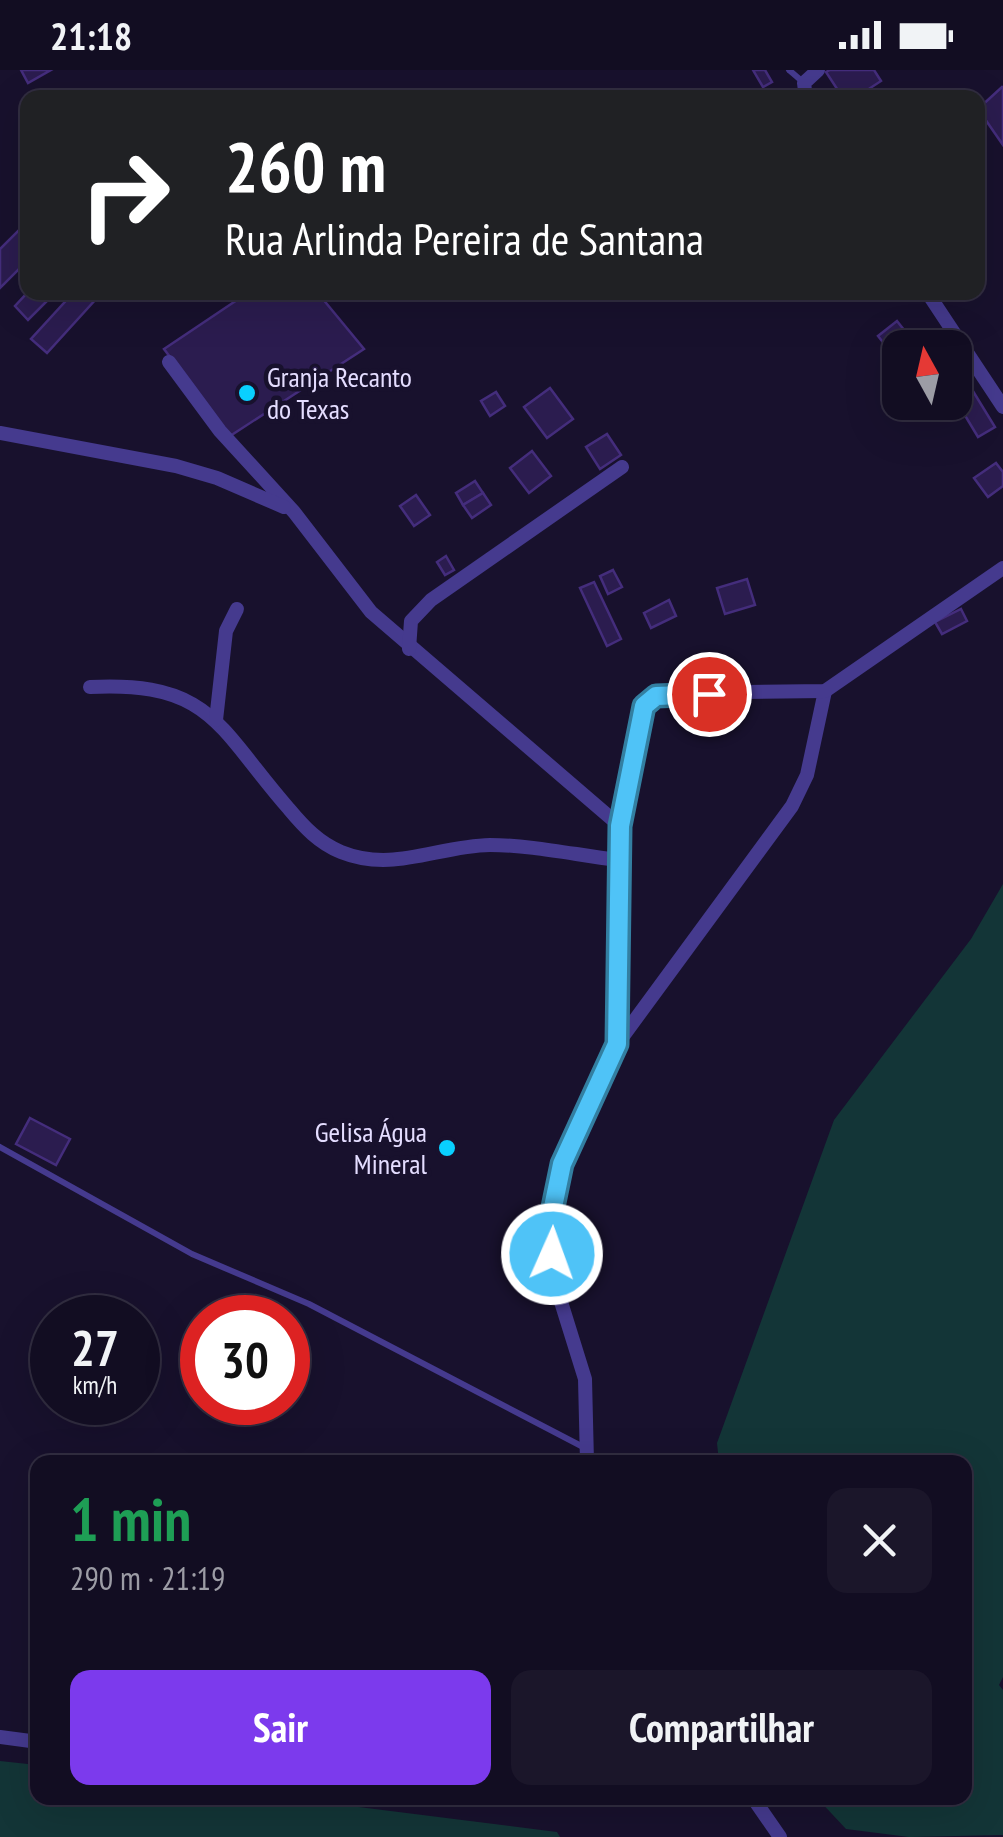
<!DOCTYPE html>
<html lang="pt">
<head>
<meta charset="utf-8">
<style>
	body { margin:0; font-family:"PT Sans Narrow",sans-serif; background:#1b162a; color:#f1f3f6; height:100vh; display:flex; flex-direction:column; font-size:38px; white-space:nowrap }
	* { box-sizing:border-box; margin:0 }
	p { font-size:32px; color:#9c9ca5 }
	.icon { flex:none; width:55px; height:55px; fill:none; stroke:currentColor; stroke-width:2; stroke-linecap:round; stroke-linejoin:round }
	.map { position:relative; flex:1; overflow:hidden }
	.sheet { position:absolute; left:30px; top:1385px; width:942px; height:350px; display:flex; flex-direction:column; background:#120d22; border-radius:20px; box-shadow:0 10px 40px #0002,0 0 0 2px #312d40 }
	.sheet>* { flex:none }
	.top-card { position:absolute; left:20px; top:20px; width:965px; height:210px; border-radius:20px; box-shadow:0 10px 40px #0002,0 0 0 2px #312d40; background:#202124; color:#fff; overflow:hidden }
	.needle { width:65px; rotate:352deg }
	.controls { position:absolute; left:882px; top:260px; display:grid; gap:20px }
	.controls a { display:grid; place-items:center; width:90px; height:90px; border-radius:20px; background:#120d22; box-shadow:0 10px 40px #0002,0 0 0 2px #312d40; font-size:50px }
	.speed { position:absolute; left:30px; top:1225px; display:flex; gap:20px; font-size:50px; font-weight:700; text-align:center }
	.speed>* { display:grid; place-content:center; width:130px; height:130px; border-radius:50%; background:#120d22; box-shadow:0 10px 40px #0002,0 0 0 2px #312d40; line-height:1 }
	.speed small { font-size:25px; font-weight:400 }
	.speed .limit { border:15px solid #d22; background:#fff; color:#111 }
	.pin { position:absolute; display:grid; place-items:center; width:85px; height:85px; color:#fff; margin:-42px; border:5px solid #fff; border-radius:50%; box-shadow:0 2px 10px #0007 }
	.me { position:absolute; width:110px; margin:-55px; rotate:2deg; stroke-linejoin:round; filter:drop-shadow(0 0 8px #0008) }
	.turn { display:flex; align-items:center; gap:35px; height:210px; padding:0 40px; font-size:45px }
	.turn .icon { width:130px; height:130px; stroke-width:2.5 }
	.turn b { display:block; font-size:70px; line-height:85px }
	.round { display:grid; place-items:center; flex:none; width:105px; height:105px; border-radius:20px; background:#1b162a }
	.headline { display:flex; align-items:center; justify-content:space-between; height:170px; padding:0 40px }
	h1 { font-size:60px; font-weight:700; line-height:75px; color:#1e9e55 }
	.cta { display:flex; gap:20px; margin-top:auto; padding:20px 40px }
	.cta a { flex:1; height:115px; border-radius:20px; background:#7c3aed; color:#fff; font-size:40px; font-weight:700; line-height:115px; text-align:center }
	.cta a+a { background:#1b162a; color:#f1f3f6 }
	.status { display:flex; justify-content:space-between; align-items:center; height:70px; padding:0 50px; background:#120d22; direction:ltr }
	.status svg { height:28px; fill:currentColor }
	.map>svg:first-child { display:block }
	.green { fill:#133537 }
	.building { fill:#2b1c4f; stroke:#442d7c; stroke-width:2.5 }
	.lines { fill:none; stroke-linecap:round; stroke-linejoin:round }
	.service { stroke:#453a8e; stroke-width:6 }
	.minor { stroke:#453a8e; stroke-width:14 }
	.route-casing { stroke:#337fa1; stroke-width:25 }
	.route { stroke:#4fc3f7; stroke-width:18 }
	.poi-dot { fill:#09d0ff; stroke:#18112d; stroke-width:4 }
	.labels { text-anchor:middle; stroke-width:9; stroke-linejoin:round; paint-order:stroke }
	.poi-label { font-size:28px; fill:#e4ddff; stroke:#18112d; text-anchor:start }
</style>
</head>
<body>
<div class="status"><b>21:18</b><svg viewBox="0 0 49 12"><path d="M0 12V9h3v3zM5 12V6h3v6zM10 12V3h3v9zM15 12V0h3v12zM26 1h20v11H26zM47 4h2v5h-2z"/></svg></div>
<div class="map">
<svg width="1003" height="1767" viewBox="0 0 1003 1767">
	<rect width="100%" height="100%" fill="#18112d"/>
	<g class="green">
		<path d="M1003,814V1607L999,1615L1003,1620V1765L909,1767L846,1759L817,1728H965V1392H719L717,1373L834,1050L971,869Z"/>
		<path d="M0,1691L37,1695L38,1728H287L557,1762L560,1767H0Z"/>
	</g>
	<g class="building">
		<path d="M21,0H51L28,13Z"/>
		<path d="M753,0H765L772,12L763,17Z"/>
		<path d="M830,0H874L881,11L855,28H843L826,2Z"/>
		<path d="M1002,17L1003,18V75L978,39Z"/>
		<path d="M26,153L28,190L0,218V179Z"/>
		<path d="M28,222H56L28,250L15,236Z"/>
		<path d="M74,222H92L97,228L47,283L31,269Z"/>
		<path d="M249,222H317L364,279L230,366L164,279Z"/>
		<path d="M897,251L912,270L893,285L878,266Z"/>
		<path d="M968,313L995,357L978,367L955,329V321Z"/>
		<path d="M550,318L573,349L547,368L524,337Z"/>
		<path d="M496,322L505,336L490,346L481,331Z"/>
		<path d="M607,364L621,385L600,399L586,377Z"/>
		<path d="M532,381L551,406L529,423L510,398Z"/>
		<path d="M996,393L1003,402V416L988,427L974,408Z"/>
		<path d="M475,411L483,423L463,435L456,423Z"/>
		<path d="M483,423L491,435L472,448L463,435Z"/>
		<path d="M416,425L430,445L414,456L400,436Z"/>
		<path d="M446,486L454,500L445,505L437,492Z"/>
		<path d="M613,500L622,517L608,524L600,506Z"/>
		<path d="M747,509L755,535L725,544L717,518Z"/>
		<path d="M594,512L621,569L607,576L580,518Z"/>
		<path d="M669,530L676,546L651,558L644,543Z"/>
		<path d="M961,539L967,551L942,564L935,552Z"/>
		<path d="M30,1048L70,1069L56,1095L16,1074Z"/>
	</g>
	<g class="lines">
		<g class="service">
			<path d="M789,0L803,12"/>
			<path d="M0,1077L192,1184L309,1234L587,1379"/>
		</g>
		<g class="minor">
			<path d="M806,28L804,13L818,0"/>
			<path d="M927,222L1003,337"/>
			<path d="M169,292L220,361L294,442L371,542L620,756"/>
			<path d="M0,363L176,396L217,408L284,437"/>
			<path d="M409,579L411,551L431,530L622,397"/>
			<path d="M90,617C212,611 218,658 289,739C304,757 319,773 341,782C393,803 437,776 490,775C532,775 576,785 618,790"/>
			<path d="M216,650L226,561L237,539"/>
			<path d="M618,973L792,736L807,705L825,621"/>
			<path d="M587,1392L585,1309L557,1219L552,1142L562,1094L617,974L620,756L644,636L656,625L672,623L825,621L1003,498"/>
			<path d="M0,1667L38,1672"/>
			<path d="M753,1728L780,1767"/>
		</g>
	</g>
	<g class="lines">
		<defs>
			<path id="route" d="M552,1184V1142L562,1094L617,974L620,756L644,636L656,626L709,624"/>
		</defs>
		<use href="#route" class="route-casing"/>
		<use href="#route" class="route"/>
	</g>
	<g class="poi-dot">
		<circle cx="247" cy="323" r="10"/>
		<circle cx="447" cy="1078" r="10"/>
	</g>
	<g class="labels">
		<g class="poi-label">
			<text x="267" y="317">Granja Recanto<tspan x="267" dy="32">do Texas</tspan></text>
			<text x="427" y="1072" text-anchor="end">Gelisa Água<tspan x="427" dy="32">Mineral</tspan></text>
		</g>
	</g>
</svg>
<div class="controls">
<a><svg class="needle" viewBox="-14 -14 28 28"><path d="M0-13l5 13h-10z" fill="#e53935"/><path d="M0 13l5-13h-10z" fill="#9c9ca5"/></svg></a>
</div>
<div class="speed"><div>27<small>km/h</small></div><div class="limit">30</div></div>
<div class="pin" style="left:709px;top:624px;background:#d93025"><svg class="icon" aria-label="arrive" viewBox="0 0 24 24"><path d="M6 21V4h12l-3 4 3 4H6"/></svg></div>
<svg class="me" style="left:552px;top:1184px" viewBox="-20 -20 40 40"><circle r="17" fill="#4fc3f7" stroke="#fff" stroke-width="3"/><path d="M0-11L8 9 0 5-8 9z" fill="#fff"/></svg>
<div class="top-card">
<div class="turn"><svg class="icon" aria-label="right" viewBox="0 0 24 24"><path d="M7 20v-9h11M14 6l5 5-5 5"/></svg><div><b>260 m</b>Rua Arlinda Pereira de Santana</div></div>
</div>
<section class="sheet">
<div class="headline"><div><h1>1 min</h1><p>290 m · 21:19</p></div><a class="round"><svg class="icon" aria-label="close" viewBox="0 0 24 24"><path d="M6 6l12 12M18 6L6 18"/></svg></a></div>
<div class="cta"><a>Sair</a><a>Compartilhar</a></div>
</section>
</div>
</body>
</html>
